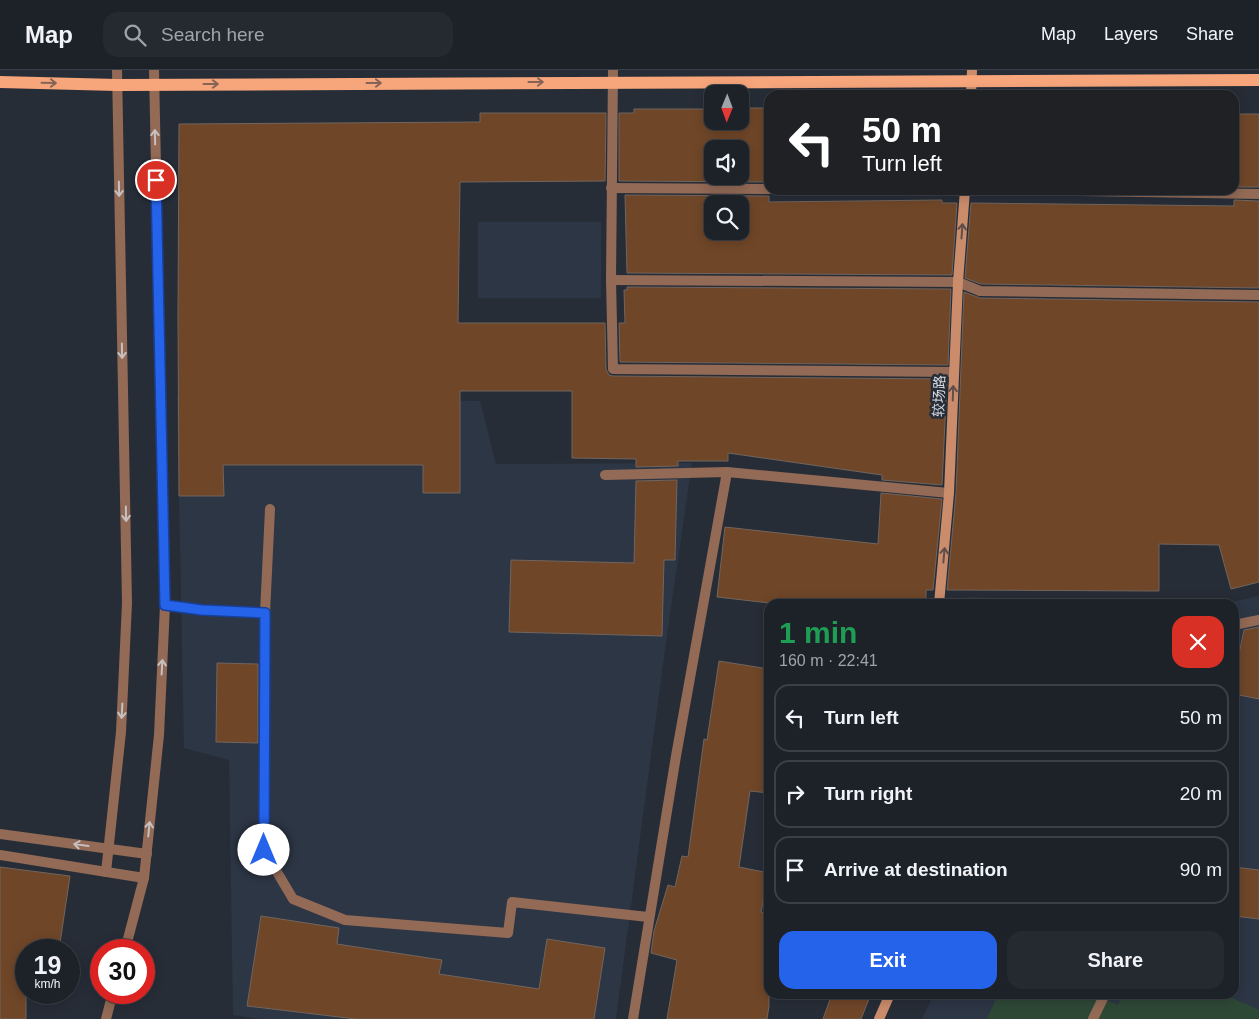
<!DOCTYPE html>
<html lang="en">
<head>
<meta charset="utf-8">
<style>
	body { margin:0; font-family:Arial,"Noto Sans SC",sans-serif; background:#252a31; color:#f1f3f6; height:100vh; display:flex; flex-direction:column; font-size:19px; white-space:nowrap }
	* { box-sizing:border-box; margin:0 }
	p { font-size:16px; color:#a0a4a8 }
	.icon { flex:none; width:28px; height:28px; fill:none; stroke:currentColor; stroke-width:2; stroke-linecap:round; stroke-linejoin:round }
	.map { position:relative; flex:1; overflow:hidden }
	.panel { position:absolute; left:764px; top:529px; width:475px; height:400px; display:flex; flex-direction:column; background:#1d2229; border-radius:15px; box-shadow:0 2px 12px #0003,0 0 0 1px #3b3f46 }
	.panel>* { flex:none }
	.hud { position:absolute; left:764px; top:20px; width:475px; height:105px; border-radius:15px; box-shadow:0 2px 12px #0003,0 0 0 1px #3b3f46; background:#202124; color:#fff; overflow:hidden }
	.needle { width:32px; rotate:181deg }
	.tools { position:absolute; left:704px; top:15px; display:grid; gap:10px }
	.tools a { display:grid; place-items:center; width:45px; height:45px; border-radius:10px; background:#1d2229; box-shadow:0 2px 12px #0003,0 0 0 1px #3b3f46; font-size:25px }
	.speed { position:absolute; left:15px; top:869px; display:flex; gap:10px; font-size:25px; font-weight:700; text-align:center }
	.speed>* { display:grid; place-content:center; width:65px; height:65px; border-radius:50%; background:#1d2229; box-shadow:0 2px 12px #0003,0 0 0 1px #3b3f46; line-height:1 }
	.speed small { font-size:12px; font-weight:400 }
	.speed .limit { border:8px solid #d22; background:#fff; color:#111 }
	.pin { position:absolute; display:grid; place-items:center; width:42px; height:42px; color:#fff; margin:-21px; border:2px solid #fff; border-radius:50%; box-shadow:0 1px 5px #0007 }
	.me { position:absolute; width:55px; margin:-28px; rotate:0deg; stroke-linejoin:round; filter:drop-shadow(0 0 4px #0008) }
	.turn { display:flex; align-items:center; gap:18px; height:105px; padding:0 15px; font-size:22px }
	.turn .icon { width:65px; height:65px; stroke-width:2.5 }
	.turn b { display:block; font-size:35px; line-height:42px }
	.round { display:grid; place-items:center; flex:none; width:52px; height:52px; border-radius:15px; background:#252a31 }
	.summary { display:flex; align-items:center; justify-content:space-between; height:85px; padding:0 15px }
	h1 { font-size:30px; font-weight:700; line-height:38px; color:#1e9e55 }
	.action { display:flex; gap:10px; margin-top:auto; padding:10px 15px }
	.action a { flex:1; height:58px; border-radius:15px; background:#2563eb; color:#fff; font-size:20px; font-weight:700; line-height:58px; text-align:center }
	.action a+a { background:#252a31; color:#f1f3f6 }
	ul { padding:0; list-style:none }
	li { display:flex; align-items:center; gap:15px; height:68px; margin:0 10px 8px; padding:0 5px; border:2px solid #3b3f46; border-radius:15px }
	li div { flex:1 }
	li b { display:block; font-size:19px }
	li em { font-style:normal }
	header { display:flex; align-items:center; gap:30px; box-sizing:border-box; height:70px; padding:0 25px; background:#1d2229; border-bottom:1px solid #3b3f46 }
	header strong { font-size:24px }
	nav { display:flex; gap:28px; margin-inline-start:auto; font-size:18px }
	.search { width:350px; height:45px; background:#252a31; display:flex; align-items:center; gap:12px; box-sizing:border-box; padding:0 18px; border-radius:15px; color:#a0a4a8; font-size:19px }
	.map>svg:first-child { display:block }
	.built { fill:#2d3645 }
	.green { fill:#2e4836 }
	.building { fill:#6f4628; stroke:#71655e; fill-rule:evenodd }
	.lines { fill:none; stroke-linecap:round; stroke-linejoin:round }
	.street { stroke:#926a56; stroke-width:10 }
	.secondary { stroke:#cb8c6c; stroke-width:10 }
	.primary { stroke:#f7a67c; stroke-width:12 }
	.oneway { stroke:#856356 }
	.oneway2 { stroke:#c7c0c0 }
	.oneway3 { stroke:#604e4a }
	.route-casing { stroke:#184099; stroke-width:12 }
	.route { stroke:#2563eb; stroke-width:9 }
	.labels { text-anchor:middle; stroke-width:5; stroke-linejoin:round; paint-order:stroke }
	.street-label { font-size:14px; fill:#d9dde3; stroke:#272d37 }
</style>
</head>
<body>
<header>
<strong>Map</strong>
<div class="search"><svg class="icon" aria-label="search" viewBox="0 0 24 24"><circle cx="10" cy="10" r="6"/><path d="M15 15l6 6"/></svg>Search here</div>
<nav><a>Map</a><a>Layers</a><a>Share</a></nav>
</header>
<div class="map">
<svg width="1259" height="949" viewBox="0 0 1259 949">
	<rect width="100%" height="100%" fill="#272d37"/>
	<g class="built">
		<rect x="478" y="152" width="123" height="76"/>
		<path d="M177,325L480,331L496,394L692,393L666,572L616,949H260L233,945L229,690L184,678Z"/>
		<path d="M1259,526V949H922L934,924H1234V534H1222Z"/>
		<path d="M967,527L1198,534H967Z"/>
	</g>
	<path class="green" d="M998,924H1093L1118,935L1123,924H1223L1259,940V949H987Z"/>
	<g class="building">
		<path d="M740,38H769V112L619,111V43H634V39H712V51H740ZM712,79H740V106H712Z"/>
		<path d="M480,43H606L605,111L460,112L458,253H605L606,299L609,305L613,306L947,309L942,415L882,410V405L728,383V391H678V396L636,397V389L572,388V321H460V423H423V395H223L224,426H179L178,247L179,54L480,52Z"/>
		<rect x="1234" y="44" width="25" height="73"/>
		<path d="M625,125L769,126V132L942,130V133H957L952,205L627,203ZM712,134H740V161H712Z"/>
		<path d="M1234,130L1259,131V218L981,214L965,208L971,133L1234,136Z"/>
		<path d="M627,217L951,219L948,295L620,292L619,253H625L624,220H627Z"/>
		<path d="M964,222L980,228L1259,232V512L1231,519L1219,475L1159,474V521L947,520L956,423Z"/>
		<path d="M677,410L675,490H664L662,566L509,562L511,490L634,493L636,411Z"/>
		<path d="M881,423L942,429L933,520H926V534H778L717,527L725,457L878,474Z"/>
		<path d="M1259,557V629L1234,624V608L1244,560Z"/>
		<path d="M719,591L769,599V723L750,721L739,797L769,803L761,842L769,844V936L767,949H667L677,890L651,883L654,861L668,815L675,817L682,786L688,787L704,669L707,670Z"/>
		<path d="M217,593L258,594V673L216,672Z"/>
		<path d="M0,797L70,806L59,880H26V949H0Z"/>
		<path d="M1234,797L1259,800V849L1234,846Z"/>
		<path d="M261,846L339,858L337,874L442,890L439,904L539,919L547,869L605,878L594,949H356L247,936Z"/>
		<path d="M832,924H871L861,949H823Z"/>
	</g>
	<g class="lines">
		<g class="street">
			<path d="M613,0L611,210L613,299L953,302"/>
			<path d="M611,118L769,119"/>
			<path d="M1021,120L1259,124"/>
			<path d="M611,210L958,212L980,221L1259,225"/>
			<path d="M605,405L727,402L949,423"/>
			<path d="M270,439L265,543L264,780L293,829L345,850L508,863L512,832L648,847"/>
			<path d="M165,535L202,540L265,543"/>
			<path d="M1234,555L1259,550"/>
			<path d="M0,764L147,784"/>
			<path d="M0,785L144,808"/>
			<path d="M106,802L121,662L127,533L117,0"/>
			<path d="M125,880L144,808L159,665L165,535L154,0"/>
			<path d="M106,949L113,922"/>
			<path d="M633,949L676,686L727,402"/>
			<path d="M1093,949L1105,924"/>
		</g>
		<g class="secondary">
			<path d="M971,25L972,0"/>
			<path d="M939,534L949,423L958,212L965,120"/>
			<path d="M879,949L890,924"/>
		</g>
		<path class="primary" d="M0,12L117,15L1259,10"/>
	</g>
	<defs><path id="oneway-shaft" d="M-6 0H5M1.5-3L5.5 0L1.5 3" fill="none" stroke-width="1.6" stroke-linecap="round" stroke-linejoin="round" transform="scale(1.25)"/></defs>
	<g class="oneway">
		<use href="#oneway-shaft" transform="translate(536 12)"/>
		<use href="#oneway-shaft" transform="translate(49 13) rotate(1)"/>
		<use href="#oneway-shaft" transform="translate(374 13)"/>
		<use href="#oneway-shaft" transform="translate(211 14)"/>
	</g>
	<g class="oneway2">
		<use href="#oneway-shaft" transform="translate(155 67) rotate(-91)"/>
		<use href="#oneway-shaft" transform="translate(119 119) rotate(89)"/>
		<use href="#oneway-shaft" transform="translate(122 281) rotate(89)"/>
		<use href="#oneway-shaft" transform="translate(126 444) rotate(89)"/>
		<use href="#oneway-shaft" transform="translate(162 597) rotate(-87)"/>
		<use href="#oneway-shaft" transform="translate(122 641) rotate(93)"/>
		<use href="#oneway-shaft" transform="translate(149 759) rotate(-84)"/>
		<use href="#oneway-shaft" transform="translate(81 775) rotate(-172)"/>
	</g>
	<g class="oneway3">
		<use href="#oneway-shaft" transform="translate(962 161) rotate(-86)"/>
		<use href="#oneway-shaft" transform="translate(953 323) rotate(-88)"/>
		<use href="#oneway-shaft" transform="translate(944 485) rotate(-85)"/>
	</g>
	<g class="lines">
		<defs>
			<path id="route" d="M156,110L165,535L202,540L265,543L264,780"/>
		</defs>
		<use href="#route" class="route-casing"/>
		<use href="#route" class="route"/>
	</g>
	<g class="labels">
		<g class="street-label">
			<text transform="translate(939 326) rotate(-88)" y="5">较场路</text>
		</g>
	</g>
</svg>
<div class="tools">
<a><svg class="needle" viewBox="-14 -14 28 28"><path d="M0-13l5 13h-10z" fill="#e53935"/><path d="M0 13l5-13h-10z" fill="#a0a4a8"/></svg></a>
<a><svg class="icon" aria-label="sound" viewBox="0 0 24 24"><path d="M4 9h4l5-4v14l-5-4H4zM17 9q2 3 0 6"/></svg></a>
<a><svg class="icon" aria-label="search" viewBox="0 0 24 24"><circle cx="10" cy="10" r="6"/><path d="M15 15l6 6"/></svg></a>
</div>
<div class="speed"><div>19<small>km/h</small></div><div class="limit">30</div></div>
<div class="pin" style="left:156px;top:110px;background:#d93025"><svg class="icon" aria-label="arrive" viewBox="0 0 24 24"><path d="M6 21V4h12l-3 4 3 4H6"/></svg></div>
<svg class="me" style="left:264px;top:780px" viewBox="-20 -20 40 40"><circle r="19" fill="#fff"/><path d="M0-13L10 11 0 6-10 11z" fill="#2563eb"/></svg>
<div class="hud">
<div class="turn"><svg class="icon" aria-label="left" viewBox="0 0 24 24"><path d="M17 20v-9H6M10 6l-5 5 5 5"/></svg><div><b>50 m</b>Turn left</div></div>
</div>
<section class="panel">
<div class="summary"><div><h1>1 min</h1><p>160 m · 22:41</p></div><a class="round" style="background:#d93025;color:#fff"><svg class="icon" aria-label="close" viewBox="0 0 24 24"><path d="M6 6l12 12M18 6L6 18"/></svg></a></div>
<ul>
<li><svg class="icon" aria-label="left" viewBox="0 0 24 24"><path d="M17 20v-9H6M10 6l-5 5 5 5"/></svg><div><b>Turn left</b></div><em>50 m</em></li>
<li><svg class="icon" aria-label="right" viewBox="0 0 24 24"><path d="M7 20v-9h11M14 6l5 5-5 5"/></svg><div><b>Turn right</b></div><em>20 m</em></li>
<li><svg class="icon" aria-label="arrive" viewBox="0 0 24 24"><path d="M6 21V4h12l-3 4 3 4H6"/></svg><div><b>Arrive at destination</b></div><em>90 m</em></li>
</ul>
<div class="action"><a>Exit</a><a>Share</a></div>
</section>
</div>
</body>
</html>
